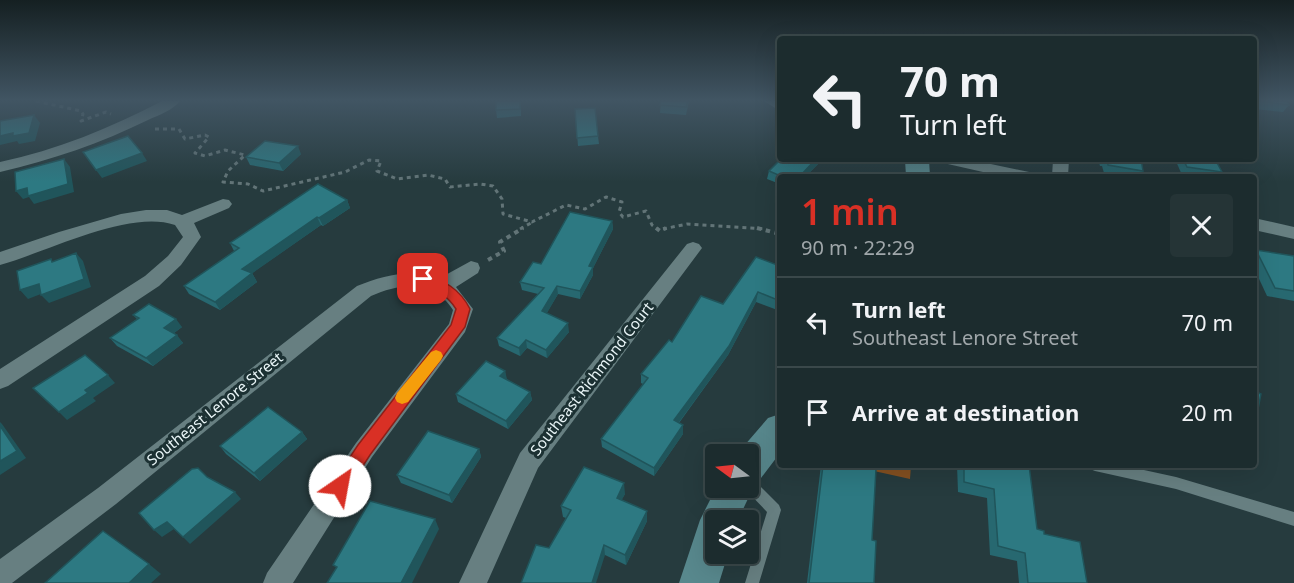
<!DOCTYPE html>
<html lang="en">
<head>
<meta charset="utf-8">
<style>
	body { margin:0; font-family:"Noto Sans",sans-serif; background:#253436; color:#f1f3f6; height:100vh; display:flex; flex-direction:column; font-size:22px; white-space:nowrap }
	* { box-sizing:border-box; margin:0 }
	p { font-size:20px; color:#a0a7aa }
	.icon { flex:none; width:33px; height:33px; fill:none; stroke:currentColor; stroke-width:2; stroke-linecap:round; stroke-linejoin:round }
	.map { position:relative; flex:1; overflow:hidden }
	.drawer { position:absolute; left:777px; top:174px; width:480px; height:294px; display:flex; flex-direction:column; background:#1c2c2e; border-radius:6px; box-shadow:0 6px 24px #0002,0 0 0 2px #3a484a }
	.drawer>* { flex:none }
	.top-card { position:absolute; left:777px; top:36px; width:480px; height:126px; border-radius:6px; box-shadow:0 6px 24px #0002,0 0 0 2px #3a484a; background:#1c2c2e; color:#f1f3f6; overflow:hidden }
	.needle { width:39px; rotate:285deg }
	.controls { position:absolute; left:705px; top:444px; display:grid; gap:12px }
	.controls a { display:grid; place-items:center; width:54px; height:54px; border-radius:6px; background:#1c2c2e; box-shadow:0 6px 24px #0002,0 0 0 2px #3a484a; font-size:30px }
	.pin { position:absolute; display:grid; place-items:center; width:51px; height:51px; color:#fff; margin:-26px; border-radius:12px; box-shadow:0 3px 9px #0006 }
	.me { position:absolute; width:66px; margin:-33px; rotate:33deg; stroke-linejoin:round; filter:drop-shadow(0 0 4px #0008) }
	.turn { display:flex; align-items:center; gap:21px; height:126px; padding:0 24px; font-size:27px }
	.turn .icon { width:78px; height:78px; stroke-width:2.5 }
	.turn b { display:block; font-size:42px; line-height:51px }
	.round { display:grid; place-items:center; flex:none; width:63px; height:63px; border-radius:6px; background:#253436 }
	.overview { display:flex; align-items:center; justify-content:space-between; height:102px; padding:0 24px }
	h1 { font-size:36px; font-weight:600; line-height:45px; color:#d93025 }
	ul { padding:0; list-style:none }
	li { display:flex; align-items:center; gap:18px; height:90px; padding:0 24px; border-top:2px solid #3a484a }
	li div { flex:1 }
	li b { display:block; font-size:22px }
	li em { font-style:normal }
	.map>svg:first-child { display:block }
	.forest { fill:#845021 }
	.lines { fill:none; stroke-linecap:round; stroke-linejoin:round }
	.path-far1 { stroke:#627477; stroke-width:3; stroke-dasharray:4 4; stroke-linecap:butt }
	.path { stroke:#627477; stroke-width:4; stroke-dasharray:4.5 4.5; stroke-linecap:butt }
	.lane { fill:#677f81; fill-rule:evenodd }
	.street { fill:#677f81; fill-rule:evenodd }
	.secondary { fill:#58888d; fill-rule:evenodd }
	.wall { fill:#276870 }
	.shaded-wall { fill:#20555b }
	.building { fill:#2d7982; stroke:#20555b; stroke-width:1.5 }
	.route { fill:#d93025; stroke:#8d1f18; stroke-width:1.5 }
	.slow { fill:#f59e0b }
	.labels { text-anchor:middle; stroke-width:6; stroke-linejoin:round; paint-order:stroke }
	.street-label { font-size:15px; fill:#e9f5f7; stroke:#1c3133 }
</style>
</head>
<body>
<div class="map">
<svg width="1294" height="583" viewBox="0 0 1294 583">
	<rect width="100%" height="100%" fill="#263b3e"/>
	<path class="forest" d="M847,465H911L910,479Z"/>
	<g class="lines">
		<g class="path-far1">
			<path d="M36,101L81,111L83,114L81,121L106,112L111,114"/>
			<path d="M155,129H179L185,139L205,135L209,137L195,153L205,156L225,150L245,155L228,171L223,182L248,184L263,191L345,172L369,160L381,161L377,171L397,179L428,175L445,179L450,187L480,184L493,186L502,199L503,214L532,222L566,205L585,209L606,197L622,202L619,212L623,217L646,211L652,225L658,229"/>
			<path d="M520,229L531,223"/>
			<path d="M663,229L687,224L766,229"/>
		</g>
		<g class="path">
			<path d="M656,228L660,231L666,228"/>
			<path d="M757,228L780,234"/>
			<path d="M488,260L504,251L500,242L523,228"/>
		</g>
		<g class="lane">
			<path d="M1088,465H1121L1176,477L1294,512V526L1176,489L1095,471L1090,469Z"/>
			<path d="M748,477L753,479L779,505L781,510L759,583H745L767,512L744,488H748Z"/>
		</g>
		<g class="street">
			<path d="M162,101H180C173,110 159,115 148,120C101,143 52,160 0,172V162C57,150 110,128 162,101Z"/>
			<path d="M764,101H780V111Z"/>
			<path d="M937,159H967L1034,173L1036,177H1005L939,162Z"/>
			<path d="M1053,159H1069L1068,177H1052Z"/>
			<path d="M223,199L229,200L232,204L229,208L194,223L201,237L181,265L159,286L8,386L0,389V369L145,276L168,256L183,237L175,225C129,209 47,252 0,265V252L59,232L121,214L146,210H167L182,215Z"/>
			<path d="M1254,218L1294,227V239L1254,230Z"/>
			<path d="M693,242L699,244L702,248L699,252L538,468L487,583H459L520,453L687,244Z"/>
			<path d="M471,261L478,263L480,268L478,273L456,287L473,309L465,332L372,457L293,583H263L267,573L356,443L449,324L453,310C433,279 401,283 371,296L116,504L12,583H0V559L98,488L357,286C384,275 412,268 440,278Z"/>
		</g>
		<g class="secondary">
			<path d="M905,159H929L930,177H906Z"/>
			<path d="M780,414V453L761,478L750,482L753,488L738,520H716V554H728L719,583H679L700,520L716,488H748V454H737L768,418Z"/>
		</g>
	</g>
	<g class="wall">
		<path d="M496,101H521V116L497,118L496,110Z"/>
		<path d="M661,101H689L686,115L660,113Z"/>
		<path d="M1254,101H1287L1289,105L1283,112L1254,109Z"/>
		<path d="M575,109L598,136L599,144L578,146Z"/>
		<path d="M301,154L283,171L250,165L246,157Z"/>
		<path d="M781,159H819L818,164L805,177H780V184L767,179L769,171Z"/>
		<path d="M1098,159H1141L1143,171L1140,177H1126L1104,173L1102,166H1100Z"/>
		<path d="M1175,159H1215L1222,172L1218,177H1195L1182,175Z"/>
		<path d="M347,200L350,208L323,226L321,225L252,273L257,282L220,310L189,294L184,286L234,251L230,243Z"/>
		<path d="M612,221L613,229L593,268V275L580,299L558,294L546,314L569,332L547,358L527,348L520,356L499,346L497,338L538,294L522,290L520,282L541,264Z"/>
		<path d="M1256,250L1294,256V301L1267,296L1254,268V253Z"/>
		<path d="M780,266V311L756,302L728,355L679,423L683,434L654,476L602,447L601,439L643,384L641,383V374L672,342L723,304Z"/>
		<path d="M133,315L182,327L174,333L183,343L153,366L117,346L110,338L137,319Z"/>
		<path d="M505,371L506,379L530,392L532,400L508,429L458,402L456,394Z"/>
		<path d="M302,432L307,439L260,481L226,454L220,446Z"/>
		<path d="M479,449L481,457L452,503L401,483L397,475Z"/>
		<path d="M821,465H858L872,540L874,583H807Z"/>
		<path d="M957,465H1029L1037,529L1044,534L1087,583H1019L1017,561L990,555L987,498L958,492Z"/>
		<path d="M625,494L621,500L647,521L626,565L605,555L549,548L566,518L563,517L561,506Z"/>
	</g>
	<g class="shaded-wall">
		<path d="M34,115L40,123L35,141L19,144L17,141L0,145V136Z"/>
		<path d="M298,146L301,154L283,171L279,163Z"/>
		<path d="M142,153L147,161L102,178L96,170Z"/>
		<path d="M64,159L70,167L74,192L34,204L29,197L23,199L16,191Z"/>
		<path d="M816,159H819L818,164L805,177H799Z"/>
		<path d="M347,200L350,208L323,226L319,218Z"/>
		<path d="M317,217L321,225L247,277L242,269Z"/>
		<path d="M612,221L613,229L593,268V275L580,299V291L589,266Z"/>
		<path d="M76,253L83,261L91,287L49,303L41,295Z"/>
		<path d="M252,273L257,282L220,310L215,302Z"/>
		<path d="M39,284L46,292L28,299L20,290Z"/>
		<path d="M557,286L558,294L543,320L542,311Z"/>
		<path d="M758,292L756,302L728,355L674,429V420Z"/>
		<path d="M176,319L182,327L170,336L164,328Z"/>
		<path d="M568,323L569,332L547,358L546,350Z"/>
		<path d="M177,335L183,343L153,366L146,358Z"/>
		<path d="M526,340L527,348L520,356L519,348Z"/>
		<path d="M505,371L507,379L502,384L500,376Z"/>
		<path d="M108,375L115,383L93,398L96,401L67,420L59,412L85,390Z"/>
		<path d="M530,392L532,400L508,429L506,421Z"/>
		<path d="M0,422L2,424L26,458L0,475Z"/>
		<path d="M683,425V434L654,476V468Z"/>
		<path d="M302,432L307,439L260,481L254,473Z"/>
		<path d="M479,449L481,457L452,503L449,495Z"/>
		<path d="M624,483L625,494L617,509V498Z"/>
		<path d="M235,492L241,499L190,544L183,537Z"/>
		<path d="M647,511V521L626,565L625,555Z"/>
		<path d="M435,519L439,529L412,583H401Z"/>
		<path d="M167,522L174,529L162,537L154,530Z"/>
		<path d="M604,545L605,555L596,583H592Z"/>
		<path d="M149,564L161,574L151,583H129Z"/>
	</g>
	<g class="building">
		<path d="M496,101H520V109L496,110Z"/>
		<path d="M661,101H688L686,107L660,105Z"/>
		<path d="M1259,101H1287L1289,105Z"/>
		<path d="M595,108L598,136L577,138L575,109Z"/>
		<path d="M34,115L29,133L13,136V133L0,136V121Z"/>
		<path d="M128,136L142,153L96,170L83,152Z"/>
		<path d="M265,141L298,146L279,163L246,157Z"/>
		<path d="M64,159L68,184L28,196L27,188L16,191L15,172Z"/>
		<path d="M781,159H816L799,177H783L769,171Z"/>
		<path d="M1107,159H1141L1143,171L1108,165Z"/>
		<path d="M1183,159H1215L1222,172L1187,167Z"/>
		<path d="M318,184L347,200L319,218L317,217L242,269L252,273L215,302L184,286L239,248L230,243Z"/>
		<path d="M570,212L612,221L589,266L593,267L580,291L557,286L542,311L568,323L546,350L526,340L519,348L497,338L544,288L520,282L533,262L541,264Z"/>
		<path d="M1256,250L1294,256V291L1275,288Z"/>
		<path d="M76,253L84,279L41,295L39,284L20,290L17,271L51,259L52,262Z"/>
		<path d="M756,257L780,266V301L758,292L729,346L674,420L683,425L654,468L601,439L648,378L641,374L669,340L672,342L701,296L723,304Z"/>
		<path d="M149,304L176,319L164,328L177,335L146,358L110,338L139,318L133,315Z"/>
		<path d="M85,355L108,375L85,390L88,393L59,412L33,388Z"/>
		<path d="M486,361L505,371L500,376L530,392L506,421L456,394Z"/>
		<path d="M1254,391L1261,394L1254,429Z"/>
		<path d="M268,407L302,432L254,473L220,446Z"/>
		<path d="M0,426L17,451L0,461Z"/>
		<path d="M428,431L479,449L449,495L397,475Z"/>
		<path d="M823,465H858L876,469L872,540L876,541L874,583H809Z"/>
		<path d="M964,465H1029L1037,529L1044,531V534L1080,542L1087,583H1028L1025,553L998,546L994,489L964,482Z"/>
		<path d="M584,467L624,483L617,498L647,511L625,555L604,545L592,583H521L536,545L549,548L571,510L561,506Z"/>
		<path d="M198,468L207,477L235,492L183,537L167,522L154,530L139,513L192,469Z"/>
		<path d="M370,501L435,519L401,583H327L337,567L333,565Z"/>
		<path d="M103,531L149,564L129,583H45Z"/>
	</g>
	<linearGradient id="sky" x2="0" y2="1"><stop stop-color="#152022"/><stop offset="0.55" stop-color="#415563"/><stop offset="1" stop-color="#415563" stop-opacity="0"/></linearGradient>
	<rect width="1294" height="182" fill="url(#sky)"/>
	<path class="route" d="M423,274C444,280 460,289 470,309L465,327L370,455L346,492L340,494L334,492L332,486L334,481L358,445L451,325L456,309C447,294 434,289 419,282L417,279Z"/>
	<path class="slow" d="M436,350L441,352L443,356L441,360L408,402L402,404L397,402L395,398L397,393L431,352Z"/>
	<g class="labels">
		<g class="street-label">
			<text transform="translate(592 379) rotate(-52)" y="5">Southeast Richmond Court</text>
			<text transform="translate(215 409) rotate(-39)" y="5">Southeast Lenore Street</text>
		</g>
	</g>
</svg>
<div class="controls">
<a><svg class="needle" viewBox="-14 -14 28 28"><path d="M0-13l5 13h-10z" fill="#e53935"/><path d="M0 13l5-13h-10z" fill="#a0a7aa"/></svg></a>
<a><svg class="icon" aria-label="layers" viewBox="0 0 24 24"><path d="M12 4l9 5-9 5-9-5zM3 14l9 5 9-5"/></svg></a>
</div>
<div class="pin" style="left:423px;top:279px;background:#d93025"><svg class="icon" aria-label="arrive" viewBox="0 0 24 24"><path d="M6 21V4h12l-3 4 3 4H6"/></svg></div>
<svg class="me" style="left:340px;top:486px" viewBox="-20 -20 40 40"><circle r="19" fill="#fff"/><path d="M0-13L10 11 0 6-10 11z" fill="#d93025"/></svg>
<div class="top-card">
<div class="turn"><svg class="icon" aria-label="left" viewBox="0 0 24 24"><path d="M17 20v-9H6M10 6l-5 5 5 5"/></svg><div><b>70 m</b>Turn left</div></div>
</div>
<section class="drawer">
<div class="overview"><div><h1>1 min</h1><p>90 m · 22:29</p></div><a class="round"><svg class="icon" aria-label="close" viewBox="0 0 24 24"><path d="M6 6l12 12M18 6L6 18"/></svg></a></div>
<ul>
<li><svg class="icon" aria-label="left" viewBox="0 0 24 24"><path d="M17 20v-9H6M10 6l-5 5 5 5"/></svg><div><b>Turn left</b><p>Southeast Lenore Street</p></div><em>70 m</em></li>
<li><svg class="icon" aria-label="arrive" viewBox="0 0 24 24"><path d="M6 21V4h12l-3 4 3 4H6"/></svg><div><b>Arrive at destination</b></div><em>20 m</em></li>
</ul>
</section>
</div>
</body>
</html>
